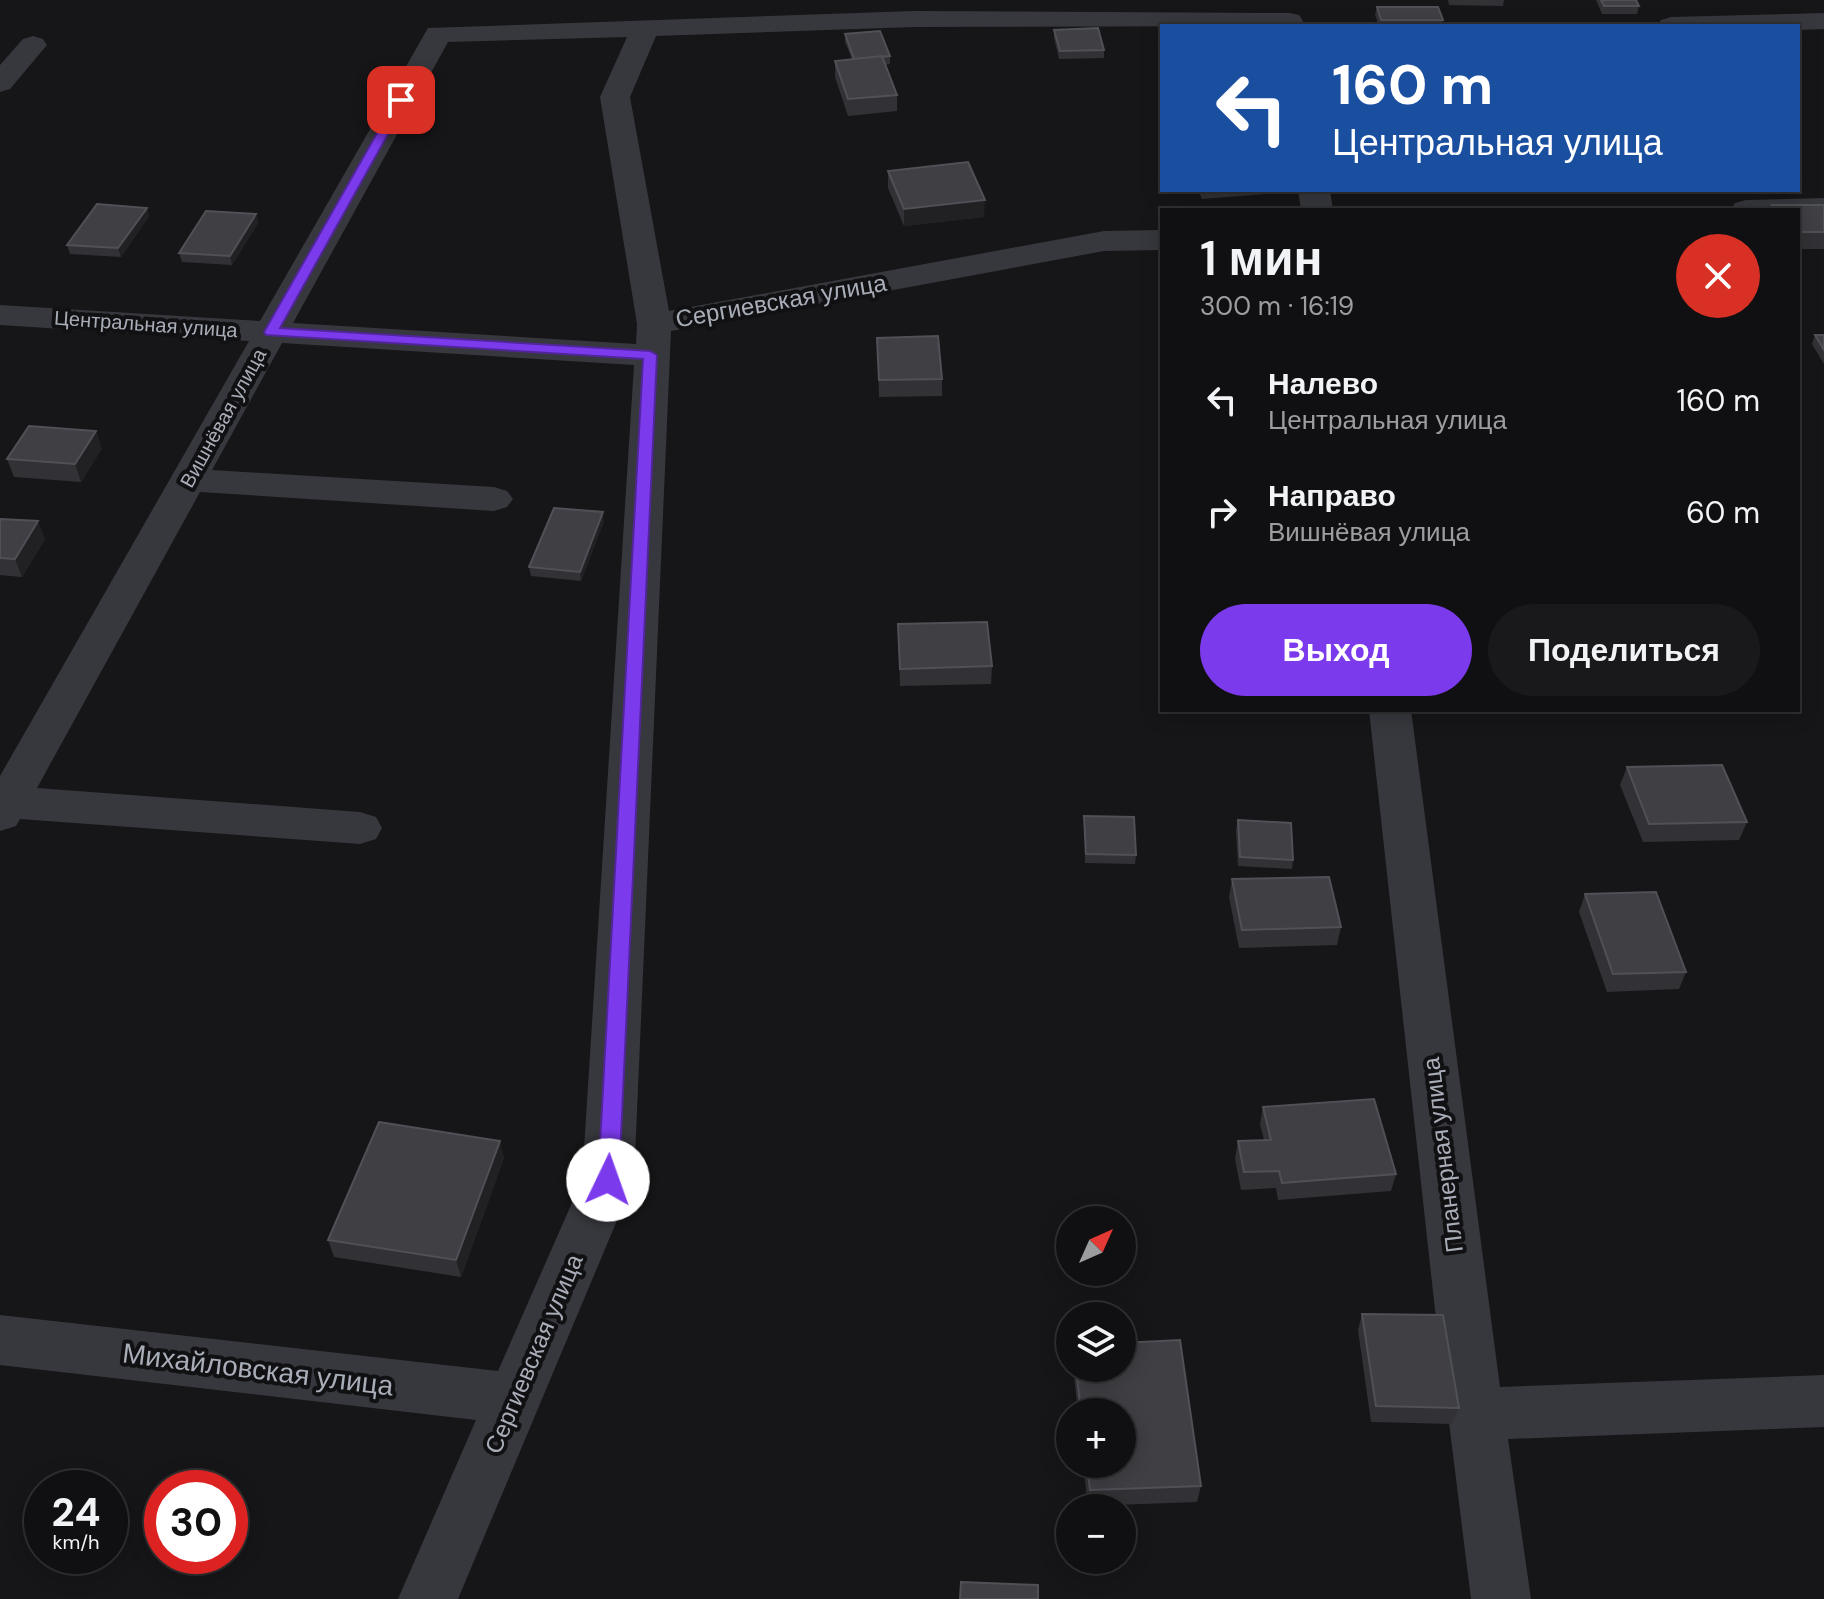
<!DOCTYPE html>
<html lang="ru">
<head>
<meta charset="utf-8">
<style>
	body { margin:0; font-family:"DM Sans",sans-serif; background:#19191b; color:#f1f3f6; height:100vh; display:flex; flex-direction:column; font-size:30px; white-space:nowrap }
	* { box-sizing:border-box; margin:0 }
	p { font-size:26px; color:#9c9d9f }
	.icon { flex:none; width:44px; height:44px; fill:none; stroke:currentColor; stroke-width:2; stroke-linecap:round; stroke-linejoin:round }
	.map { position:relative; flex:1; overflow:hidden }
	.sheet { position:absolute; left:1160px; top:208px; width:640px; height:504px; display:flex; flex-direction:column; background:#101012; border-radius:0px; box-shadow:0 4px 20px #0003,0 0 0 2px #303032 }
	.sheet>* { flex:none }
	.guide { position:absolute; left:1160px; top:24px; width:640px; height:168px; border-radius:0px; box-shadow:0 4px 20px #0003,0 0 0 2px #303032; background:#1a4fa0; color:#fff; overflow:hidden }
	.needle { width:52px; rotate:45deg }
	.tools { position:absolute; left:1056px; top:1206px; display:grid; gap:16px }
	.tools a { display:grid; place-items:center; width:80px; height:80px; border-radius:50%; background:#101012; box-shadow:0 4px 20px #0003,0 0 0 2px #303032; font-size:40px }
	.speed { position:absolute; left:24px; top:1470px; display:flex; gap:16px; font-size:40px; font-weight:700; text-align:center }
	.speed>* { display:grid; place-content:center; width:104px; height:104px; border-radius:50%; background:#101012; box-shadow:0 4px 20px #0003,0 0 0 2px #303032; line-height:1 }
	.speed small { font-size:20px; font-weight:400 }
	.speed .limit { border:12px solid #d22; background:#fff; color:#111 }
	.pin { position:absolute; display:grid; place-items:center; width:68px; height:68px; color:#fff; margin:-34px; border-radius:16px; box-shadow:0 4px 12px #0006 }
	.me { position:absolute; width:88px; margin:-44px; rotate:3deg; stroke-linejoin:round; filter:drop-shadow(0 0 6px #0008) }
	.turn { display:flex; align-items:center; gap:28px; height:168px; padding:0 40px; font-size:36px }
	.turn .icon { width:104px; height:104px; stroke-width:2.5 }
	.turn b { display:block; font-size:56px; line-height:68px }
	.round { display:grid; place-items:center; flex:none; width:84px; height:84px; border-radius:42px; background:#19191b }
	.summary { display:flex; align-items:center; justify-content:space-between; height:136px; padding:0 40px }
	h1 { font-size:48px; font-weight:600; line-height:60px }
	.button { display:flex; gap:16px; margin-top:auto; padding:16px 40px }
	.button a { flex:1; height:92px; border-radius:48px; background:#7c3aed; color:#fff; font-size:32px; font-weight:600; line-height:92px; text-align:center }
	.button a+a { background:#19191b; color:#f1f3f6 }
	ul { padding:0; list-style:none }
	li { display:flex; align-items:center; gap:24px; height:112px; padding:0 40px }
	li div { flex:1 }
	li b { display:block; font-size:30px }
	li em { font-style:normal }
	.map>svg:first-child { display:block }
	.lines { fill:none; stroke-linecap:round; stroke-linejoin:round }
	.street { fill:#37383d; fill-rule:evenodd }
	.wall { fill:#323236 }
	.shaded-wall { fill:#212124 }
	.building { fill:#3f3f44; stroke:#4f5156; stroke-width:2 }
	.route { fill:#7c3aed; stroke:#51269a; stroke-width:2 }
	.labels { text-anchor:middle; stroke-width:8; stroke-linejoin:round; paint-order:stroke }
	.far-street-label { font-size:20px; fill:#a8adb8; stroke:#111113 }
	.street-label { font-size:24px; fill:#a8adb8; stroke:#111113 }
	.near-street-label { font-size:28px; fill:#a8adb8; stroke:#111113 }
</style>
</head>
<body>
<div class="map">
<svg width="1824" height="1599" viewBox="0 0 1824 1599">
	<rect width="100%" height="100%" fill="#161618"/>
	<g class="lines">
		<g class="street">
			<path d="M914,11L1289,13L1299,15L1303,21L1300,26L914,27L656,36L630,97L669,311L1104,231L1162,230V250L1104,251L671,331L634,1180L458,1599H398L476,1420L0,1365V1315L498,1371L582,1180L634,365L282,343L212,470L494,487L507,491L513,499L507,507L494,511L200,492L37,788L360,812L376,817L382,828L376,839L360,844L20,819L16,826L0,831V776L249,341L0,325V305L260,321L428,28ZM627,37L600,97L637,324L636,344L293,323L448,42Z"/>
			<path d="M1824,13V29L1798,30V26H1657L1661,20L1671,17Z"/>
			<path d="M33,36L43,39L47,45L10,89L0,92V65L23,39Z"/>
			<path d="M1298,190H1330L1333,210H1301Z"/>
			<path d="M1824,198V218H1798V210H1730L1735,203L1746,200Z"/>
			<path d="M1369,710H1411L1500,1387L1824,1375V1427L1508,1439L1531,1599H1471L1435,1310Z"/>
		</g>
	</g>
	<g class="wall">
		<path d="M1448,0H1504L1503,6L1449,5Z"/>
		<path d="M1596,0H1636L1639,6L1637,14H1602Z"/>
		<path d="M1377,7L1443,20L1442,26H1379L1375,15Z"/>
		<path d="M1054,30L1104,50V58L1059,59L1054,38Z"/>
		<path d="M845,34L890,56V64L885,65L897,95V111L848,116L835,77V61L852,59L845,42Z"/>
		<path d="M888,171L984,217L904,226L888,188Z"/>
		<path d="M1198,190H1279V193L1202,199Z"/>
		<path d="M1772,205H1824V249H1798V210H1771Z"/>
		<path d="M147,208L149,216L121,257L70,254L67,245Z"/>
		<path d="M256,214L258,223L232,265L182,262L179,253Z"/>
		<path d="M1815,335H1824V364L1812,344Z"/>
		<path d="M877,338L942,379V396L879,397Z"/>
		<path d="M102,448L81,482L14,477L7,459Z"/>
		<path d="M0,519L45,539L22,577L0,575Z"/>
		<path d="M604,521L581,581L531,576L529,567Z"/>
		<path d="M898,624L992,666L991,684L900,686Z"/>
		<path d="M1627,767L1747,822L1739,840L1643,842L1620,785Z"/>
		<path d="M1084,816L1136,855L1135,864L1085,863Z"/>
		<path d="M1238,820L1293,860L1292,869L1238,866L1236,830Z"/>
		<path d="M1232,879L1341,927L1337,945L1239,948L1229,897Z"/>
		<path d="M1585,894L1686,972L1679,989L1607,992L1579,912Z"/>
		<path d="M1263,1107L1396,1174L1391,1191L1278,1200L1276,1188L1241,1190L1235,1159L1238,1141L1264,1140L1260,1124Z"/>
		<path d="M504,1158L461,1277L334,1257L328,1240Z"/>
		<path d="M1362,1314L1459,1408L1452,1424L1371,1422L1358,1330Z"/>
		<path d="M1073,1368H1122L1201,1486L1197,1502L1088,1506L1083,1464H1122V1412H1078Z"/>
	</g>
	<g class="shaded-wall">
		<path d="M985,200L984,217L904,226V209Z"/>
		<path d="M147,208L149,216L121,257L118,248Z"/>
		<path d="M256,214L258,223L232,265L230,256Z"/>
		<path d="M96,431L102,448L81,482L75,464Z"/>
		<path d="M603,512L604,521L581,581L580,572Z"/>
		<path d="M38,521L45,539L22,577L15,559Z"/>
		<path d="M500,1141L504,1158L461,1277L456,1260Z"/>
	</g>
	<g class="building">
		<path d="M1601,0H1636L1639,6H1604Z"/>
		<path d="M1377,7H1438L1443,20H1381Z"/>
		<path d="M1098,28L1104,50L1060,51L1054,30Z"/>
		<path d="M880,31L890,56L854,59L845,34Z"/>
		<path d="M882,56L897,95L848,99L835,61Z"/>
		<path d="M968,162L985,200L904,209L888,171Z"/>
		<path d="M97,204L147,208L118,248L67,245Z"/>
		<path d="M1772,205H1824V232H1798V210H1775Z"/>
		<path d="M1722,208L1723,210H1668L1667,209Z"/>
		<path d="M206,211L256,214L230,256L179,253Z"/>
		<path d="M1815,335H1824V350Z"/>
		<path d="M938,336L942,379L879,380L877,338Z"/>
		<path d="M29,426L96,431L75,464L7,459Z"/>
		<path d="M554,508L603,512L580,572L529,567Z"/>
		<path d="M0,519L38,521L15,559L0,558Z"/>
		<path d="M987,622L992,666L900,669L898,624Z"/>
		<path d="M1722,765L1747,822L1649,824L1627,767Z"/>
		<path d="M1084,816L1134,817L1136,855L1086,854Z"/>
		<path d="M1238,820L1291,823L1293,860L1240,857Z"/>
		<path d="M1329,877L1341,927L1242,930L1232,879Z"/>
		<path d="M1656,892L1686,972L1613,974L1585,894Z"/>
		<path d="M1374,1099L1396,1174L1282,1183L1279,1171L1244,1172L1238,1141L1271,1140L1263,1107Z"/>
		<path d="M379,1122L500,1141L456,1260L328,1240Z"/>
		<path d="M1362,1314L1443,1315L1459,1408L1376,1406Z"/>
		<path d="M1180,1340L1201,1486L1090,1490L1087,1464H1122V1412H1081L1076,1368H1122V1343Z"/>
		<path d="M961,1582L1038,1585V1599H960Z"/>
	</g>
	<path class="route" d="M397,98L407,100L280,328L650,351L657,355L619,1180L616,1187L608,1189L601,1187L598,1180L643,359L266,335L264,332Z"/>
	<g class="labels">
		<g class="far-street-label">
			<text transform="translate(146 324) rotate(4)" y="7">Центральная улица</text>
			<text transform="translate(223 418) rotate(-61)" y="7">Вишнёвая улица</text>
		</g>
		<g class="street-label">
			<text transform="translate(781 301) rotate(-10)" y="8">Сергиевская улица</text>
			<text transform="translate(1443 1155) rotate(-97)" y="8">Планерная улица</text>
			<text transform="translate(534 1354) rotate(-67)" y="8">Сергиевская улица</text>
		</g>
		<g class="near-street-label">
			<text transform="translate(258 1369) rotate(7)" y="10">Михайловская улица</text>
		</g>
	</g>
</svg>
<div class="tools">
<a><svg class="needle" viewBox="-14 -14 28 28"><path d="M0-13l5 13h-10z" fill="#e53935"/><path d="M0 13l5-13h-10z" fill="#9c9d9f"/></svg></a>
<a><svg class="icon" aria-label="layers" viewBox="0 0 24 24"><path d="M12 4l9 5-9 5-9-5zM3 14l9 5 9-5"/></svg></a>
<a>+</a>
<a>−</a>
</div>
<div class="speed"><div>24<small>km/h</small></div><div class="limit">30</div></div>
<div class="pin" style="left:401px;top:100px;background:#d93025"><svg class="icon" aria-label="arrive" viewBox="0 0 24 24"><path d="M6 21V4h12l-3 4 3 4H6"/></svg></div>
<svg class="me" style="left:608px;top:1180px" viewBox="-20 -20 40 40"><circle r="19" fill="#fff"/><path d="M0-13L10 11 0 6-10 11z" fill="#7c3aed"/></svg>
<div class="guide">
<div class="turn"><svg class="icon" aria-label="left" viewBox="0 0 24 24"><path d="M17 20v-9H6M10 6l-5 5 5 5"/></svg><div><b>160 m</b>Центральная улица</div></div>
</div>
<section class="sheet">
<div class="summary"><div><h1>1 мин</h1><p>300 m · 16:19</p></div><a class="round" style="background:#d93025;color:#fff"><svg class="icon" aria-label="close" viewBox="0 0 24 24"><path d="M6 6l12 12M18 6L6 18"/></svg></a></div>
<ul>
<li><svg class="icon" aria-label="left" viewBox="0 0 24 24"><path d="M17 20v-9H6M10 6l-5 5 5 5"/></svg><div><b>Налево</b><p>Центральная улица</p></div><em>160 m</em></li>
<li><svg class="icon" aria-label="right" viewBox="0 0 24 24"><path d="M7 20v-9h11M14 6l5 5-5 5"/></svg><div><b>Направо</b><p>Вишнёвая улица</p></div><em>60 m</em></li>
</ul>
<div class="button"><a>Выход</a><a>Поделиться</a></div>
</section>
</div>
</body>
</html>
